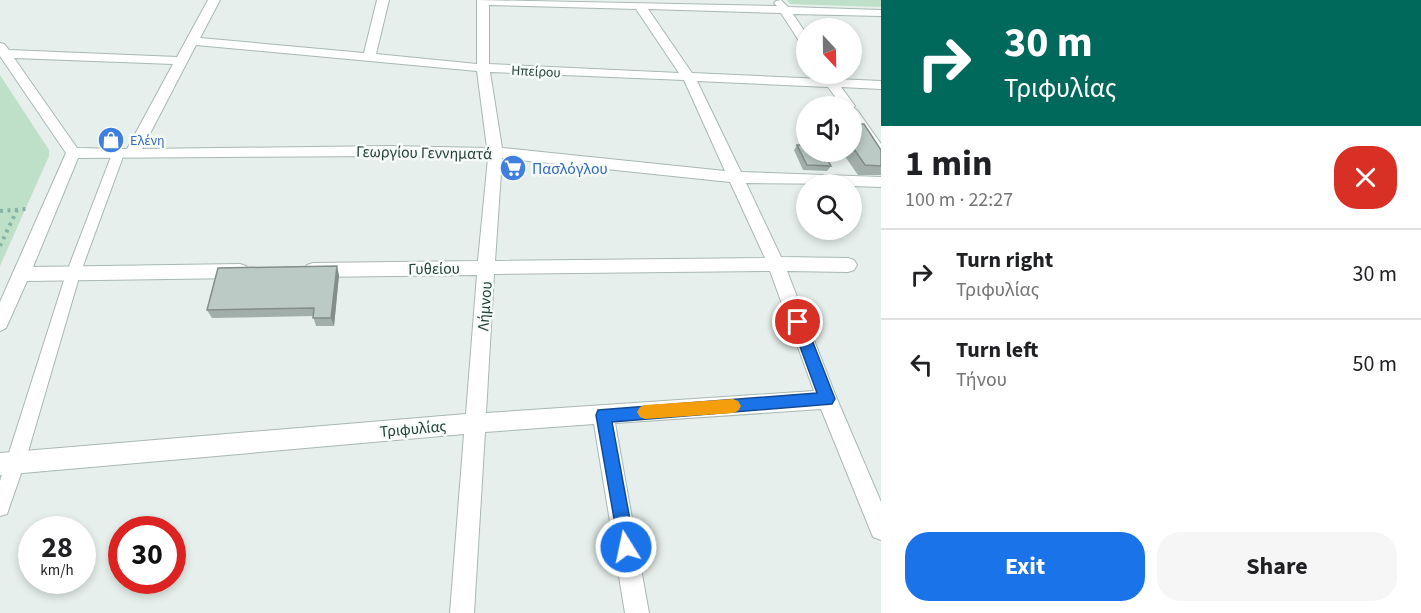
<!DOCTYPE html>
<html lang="en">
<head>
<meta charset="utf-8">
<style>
	body { margin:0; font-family:"Source Sans 3",sans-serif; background:#f6f6f6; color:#202124; height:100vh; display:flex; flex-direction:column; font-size:22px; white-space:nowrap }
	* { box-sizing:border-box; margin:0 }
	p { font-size:20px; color:#757577 }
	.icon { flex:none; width:33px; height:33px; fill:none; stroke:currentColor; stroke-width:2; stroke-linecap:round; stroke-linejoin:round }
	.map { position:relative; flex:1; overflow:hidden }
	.sheet { display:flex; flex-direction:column; background:#fff; width:540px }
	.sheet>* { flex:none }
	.top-card { background:#00695c; color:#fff; overflow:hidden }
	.needle { width:39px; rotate:158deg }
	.tools { position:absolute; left:796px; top:18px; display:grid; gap:12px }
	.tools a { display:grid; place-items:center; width:66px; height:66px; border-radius:50%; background:#fff; box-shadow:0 3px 9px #0003; font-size:30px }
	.speed { position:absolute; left:18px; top:516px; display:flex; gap:12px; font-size:30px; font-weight:700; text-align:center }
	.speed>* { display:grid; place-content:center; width:78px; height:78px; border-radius:50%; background:#fff; box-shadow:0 3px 9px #0003; line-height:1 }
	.speed small { font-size:15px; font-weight:400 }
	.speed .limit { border:9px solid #d22; background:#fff; color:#111 }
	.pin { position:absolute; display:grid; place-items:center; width:51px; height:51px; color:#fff; margin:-26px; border:3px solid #fff; border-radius:50%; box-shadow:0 2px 6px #0007 }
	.me { position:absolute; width:66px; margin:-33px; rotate:350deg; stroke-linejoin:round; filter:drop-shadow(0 0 4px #0008) }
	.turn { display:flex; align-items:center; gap:21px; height:126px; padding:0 24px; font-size:27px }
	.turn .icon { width:78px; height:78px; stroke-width:2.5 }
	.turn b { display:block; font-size:42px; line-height:51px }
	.round { display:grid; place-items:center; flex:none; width:63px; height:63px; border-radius:24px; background:#f6f6f6 }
	.overview { display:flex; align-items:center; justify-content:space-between; height:102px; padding:0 24px }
	h1 { font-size:36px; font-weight:700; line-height:45px }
	.action { display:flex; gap:12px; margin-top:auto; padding:12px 24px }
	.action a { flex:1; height:69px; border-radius:24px; background:#1a73e8; color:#fff; font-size:24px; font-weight:700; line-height:69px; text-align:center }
	.action a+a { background:#f6f6f6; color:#202124 }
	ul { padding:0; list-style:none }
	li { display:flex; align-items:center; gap:18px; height:90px; padding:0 24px; border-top:2px solid #e0e0e0 }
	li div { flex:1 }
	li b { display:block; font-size:22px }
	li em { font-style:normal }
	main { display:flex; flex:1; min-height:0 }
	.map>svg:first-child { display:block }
	.green { fill:#bfe0c8 }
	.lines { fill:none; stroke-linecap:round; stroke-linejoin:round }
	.pedestrian-casing { stroke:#a8b8b2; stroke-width:2 }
	.minor-casing { stroke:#a8b8b2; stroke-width:2 }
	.path { stroke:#86b3a5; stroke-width:4; stroke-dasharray:3 4.5; stroke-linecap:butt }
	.pedestrian { fill:#fff; fill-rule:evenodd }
	.minor { fill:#fff; fill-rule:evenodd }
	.wall { fill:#a1aea9 }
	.shaded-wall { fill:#838d89 }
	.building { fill:#bbcac4; stroke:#838d89; stroke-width:1.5 }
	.route { fill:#1a73e8; stroke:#114b97; stroke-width:1.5 }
	.slow { fill:#f59e0b }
	.labels { text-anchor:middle; stroke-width:5; stroke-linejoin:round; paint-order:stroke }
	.far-street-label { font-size:14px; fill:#24423a; stroke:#f7fbf9 }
	.far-shop-label { font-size:14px; fill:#366cbe; stroke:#f7fbf9; text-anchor:start }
	.street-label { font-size:16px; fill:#24423a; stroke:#f7fbf9 }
	.shop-label { font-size:16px; fill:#366cbe; stroke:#f7fbf9; text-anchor:start }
</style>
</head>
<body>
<main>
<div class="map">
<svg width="881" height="613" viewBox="0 0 881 613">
	<rect width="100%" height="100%" fill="#e6efeb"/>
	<g class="green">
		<path d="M787,0H881V7L790,4Z"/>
		<path d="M0,75L49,150V156L0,266Z"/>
	</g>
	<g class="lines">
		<defs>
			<path id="pedestrian" d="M118,150L124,154L80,274L25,462L7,514L0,516V481L66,274L112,154Z"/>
			<path id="minor" d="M208,0H220L200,38L364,53L377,0H389L376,54L477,64V0L777,6L774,3L776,1L781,0L788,7L881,10V16L793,14L807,35V48L803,47L781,13L648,9L692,73L822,79L821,74H831L836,79L881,81V89L841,87L855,106L853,109L857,110L881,144V160L876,158L852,123V106H842L828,87L697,81L741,172L881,177V187L852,186V184L746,183L781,257L848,258L854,260L857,265L854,270L848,272L787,271L837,399L881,502V540L873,537L821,409L615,423L649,613H625L594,424L485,432L474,613H450L464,434L0,475V453L466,414L477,275L313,277L307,275L304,270L307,265L313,263L478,261L488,158L390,156L78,158L33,267L240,264L246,266L249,271L246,276L240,278L27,281L6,328L0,331V302L66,153L0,56V43L4,44L9,50L177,57ZM489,5L636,9L679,73L489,64ZM196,45L477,71L487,148L390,146L142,149ZM14,58L173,64L127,149L77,148ZM490,72L684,80L725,171L502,148ZM502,158L730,182L765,258L495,261ZM770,271L814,391L486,413L494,274Z"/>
		</defs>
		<use href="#pedestrian" class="pedestrian-casing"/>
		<use href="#minor" class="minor-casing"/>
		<g class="path">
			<path d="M0,211L27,209"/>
			<path d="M0,246L17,210"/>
		</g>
		<use href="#pedestrian" class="pedestrian"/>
		<use href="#minor" class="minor"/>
	</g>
	<g class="wall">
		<path d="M852,124L881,150V175H858L842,152H852Z"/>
		<path d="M797,145L831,166L827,171L803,170L794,150Z"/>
		<path d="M339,275L334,326H316L313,316L212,318L207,310Z"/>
	</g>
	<path class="shaded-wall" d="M337,266L339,275L334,326L331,318Z"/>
	<g class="building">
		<path d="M852,124H864L881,150V166L865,165L852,146Z"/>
		<path d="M797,145H807V152H823L831,166L807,165Z"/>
		<path d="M337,266L331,318H313L314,308L207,310L218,268Z"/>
	</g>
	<path class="route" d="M798,316L803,318L805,322L835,399L832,404L612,422L635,547L632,553L626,556L620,553L596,415L598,410L817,393L791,322L793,318Z"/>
	<path class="slow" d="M733,399L738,401L741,406L738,411L733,413L645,419L640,417L637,412L640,407L645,405Z"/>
	<defs>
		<symbol id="shop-disc" viewBox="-11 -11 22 22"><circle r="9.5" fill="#3f7fe0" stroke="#f7fbf9"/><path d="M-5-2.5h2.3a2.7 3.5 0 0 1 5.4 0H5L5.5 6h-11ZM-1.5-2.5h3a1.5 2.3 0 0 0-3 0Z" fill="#fff"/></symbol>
		<symbol id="supermarket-disc" viewBox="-11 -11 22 22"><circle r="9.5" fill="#3f7fe0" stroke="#f7fbf9"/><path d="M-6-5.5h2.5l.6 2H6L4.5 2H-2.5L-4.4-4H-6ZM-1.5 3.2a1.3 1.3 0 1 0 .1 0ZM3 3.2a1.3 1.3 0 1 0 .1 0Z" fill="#fff"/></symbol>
	</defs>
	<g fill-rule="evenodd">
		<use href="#shop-disc" x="96" y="125" width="30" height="30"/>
		<use href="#supermarket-disc" x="498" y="153" width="30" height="30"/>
	</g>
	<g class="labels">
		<g class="far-street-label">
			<text transform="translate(536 71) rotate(3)" y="5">Ηπείρου</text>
		</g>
		<g class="far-shop-label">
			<text x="130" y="145">Ελένη</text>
		</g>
		<g class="street-label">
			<text transform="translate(424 152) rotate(1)" y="6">Γεωργίου Γεννηματά</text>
			<text transform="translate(434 268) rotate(-1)" y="6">Γυθείου</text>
			<text transform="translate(484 306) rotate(-86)" y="6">Λήμνου</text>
			<text transform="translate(413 428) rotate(-5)" y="6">Τριφυλίας</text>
		</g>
		<g class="shop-label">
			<text x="532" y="174">Πασλόγλου</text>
		</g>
	</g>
</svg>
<div class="tools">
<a><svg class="needle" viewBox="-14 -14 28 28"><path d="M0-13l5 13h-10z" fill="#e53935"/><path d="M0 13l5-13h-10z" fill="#757577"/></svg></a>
<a><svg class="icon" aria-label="sound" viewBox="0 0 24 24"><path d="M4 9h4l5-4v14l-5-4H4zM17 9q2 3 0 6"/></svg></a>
<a><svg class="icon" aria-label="search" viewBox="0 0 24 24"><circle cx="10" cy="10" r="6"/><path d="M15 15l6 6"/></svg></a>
</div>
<div class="speed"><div>28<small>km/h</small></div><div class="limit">30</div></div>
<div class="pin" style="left:798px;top:322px;background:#d93025"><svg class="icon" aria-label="arrive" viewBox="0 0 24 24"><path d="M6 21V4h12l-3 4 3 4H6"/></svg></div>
<svg class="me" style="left:626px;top:547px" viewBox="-20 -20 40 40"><circle r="17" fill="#1a73e8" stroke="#fff" stroke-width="3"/><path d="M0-11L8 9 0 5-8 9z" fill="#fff"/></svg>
</div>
<section class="sheet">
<div class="top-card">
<div class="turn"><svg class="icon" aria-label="right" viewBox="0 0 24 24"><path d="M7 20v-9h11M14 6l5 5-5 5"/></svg><div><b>30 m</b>Τριφυλίας</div></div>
</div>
<div class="overview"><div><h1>1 min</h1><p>100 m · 22:27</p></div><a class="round" style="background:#d93025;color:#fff"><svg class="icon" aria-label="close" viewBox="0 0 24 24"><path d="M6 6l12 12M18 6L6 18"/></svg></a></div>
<ul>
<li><svg class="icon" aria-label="right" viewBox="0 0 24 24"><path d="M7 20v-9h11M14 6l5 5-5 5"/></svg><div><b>Turn right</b><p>Τριφυλίας</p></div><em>30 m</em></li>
<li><svg class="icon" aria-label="left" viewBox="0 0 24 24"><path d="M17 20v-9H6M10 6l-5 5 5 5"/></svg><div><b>Turn left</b><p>Τήνου</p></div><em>50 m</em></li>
</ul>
<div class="action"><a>Exit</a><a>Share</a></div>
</section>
</main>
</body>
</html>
